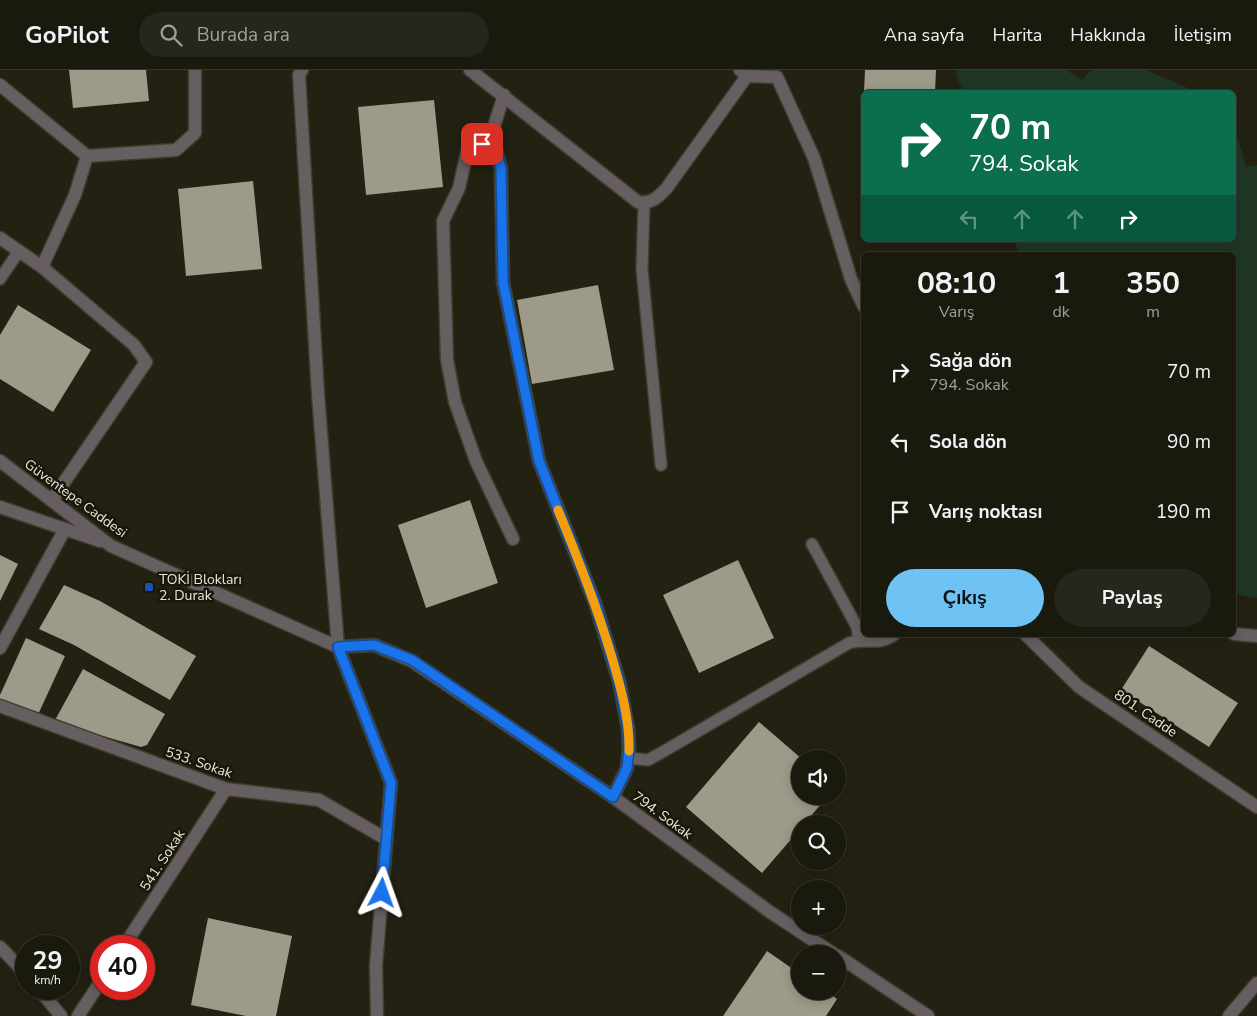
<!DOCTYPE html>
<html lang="tr">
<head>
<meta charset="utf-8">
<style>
	body { margin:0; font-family:"Nunito Sans",sans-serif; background:#27261c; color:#f1f3f6; height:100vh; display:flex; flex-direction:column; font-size:19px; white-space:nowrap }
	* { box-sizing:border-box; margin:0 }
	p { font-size:16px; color:#9fa09e }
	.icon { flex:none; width:28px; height:28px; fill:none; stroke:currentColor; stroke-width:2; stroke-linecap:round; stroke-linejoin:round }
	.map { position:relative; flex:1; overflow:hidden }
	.panel { position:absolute; left:861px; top:182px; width:375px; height:385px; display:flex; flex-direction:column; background:#1a190e; border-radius:8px; box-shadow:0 2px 12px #0003,0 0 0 1px #38382e }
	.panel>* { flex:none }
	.top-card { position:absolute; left:861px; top:20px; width:375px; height:152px; border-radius:8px; box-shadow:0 2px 12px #0003,0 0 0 1px #38382e; background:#0b6e4f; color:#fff; overflow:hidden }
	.fabs { position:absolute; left:791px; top:680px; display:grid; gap:10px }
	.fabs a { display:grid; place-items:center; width:55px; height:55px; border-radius:50%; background:#1a190e; box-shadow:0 2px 12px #0003,0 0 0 1px #38382e; font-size:25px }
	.speed { position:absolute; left:15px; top:865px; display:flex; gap:10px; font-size:25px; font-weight:700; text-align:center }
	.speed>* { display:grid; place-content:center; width:65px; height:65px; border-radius:50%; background:#1a190e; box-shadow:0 2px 12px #0003,0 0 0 1px #38382e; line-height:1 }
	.speed small { font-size:12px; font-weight:400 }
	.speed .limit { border:8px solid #d22; background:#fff; color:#111 }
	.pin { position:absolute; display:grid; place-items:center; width:42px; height:42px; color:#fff; margin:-21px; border-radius:10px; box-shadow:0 2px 8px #0006 }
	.me { position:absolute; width:55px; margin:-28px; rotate:4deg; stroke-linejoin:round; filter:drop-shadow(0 0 4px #0008) }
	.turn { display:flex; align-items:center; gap:18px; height:105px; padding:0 25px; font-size:22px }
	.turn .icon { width:65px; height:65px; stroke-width:2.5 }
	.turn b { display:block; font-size:35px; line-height:42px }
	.lanes { display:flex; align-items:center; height:48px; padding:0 25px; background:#0003; justify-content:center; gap:25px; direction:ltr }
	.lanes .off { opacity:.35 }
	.eta { display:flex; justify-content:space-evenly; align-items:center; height:85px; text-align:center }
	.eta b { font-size:30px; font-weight:700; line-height:35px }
	.action { display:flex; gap:10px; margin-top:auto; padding:10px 25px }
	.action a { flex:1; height:58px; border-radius:30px; background:#6fc2f4; color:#111; font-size:20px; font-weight:700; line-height:58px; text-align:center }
	.action a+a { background:#27261c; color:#f1f3f6 }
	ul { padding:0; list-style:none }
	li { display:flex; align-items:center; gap:15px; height:70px; padding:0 25px }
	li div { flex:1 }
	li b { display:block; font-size:19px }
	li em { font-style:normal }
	header { display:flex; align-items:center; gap:30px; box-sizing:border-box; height:70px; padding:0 25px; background:#1a190e; border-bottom:1px solid #38382e }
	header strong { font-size:24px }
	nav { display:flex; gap:28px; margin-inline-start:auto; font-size:18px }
	.search { width:350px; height:45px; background:#27261c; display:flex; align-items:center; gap:12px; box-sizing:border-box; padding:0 18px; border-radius:28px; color:#9fa09e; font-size:19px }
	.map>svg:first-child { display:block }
	.green { fill:#1f3625 }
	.building { fill:#9d9a89 }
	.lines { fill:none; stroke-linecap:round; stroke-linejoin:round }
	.service-casing { stroke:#3e3d2e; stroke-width:14 }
	.minor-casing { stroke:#3e3d2e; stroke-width:15 }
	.tertiary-casing { stroke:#3e3d2e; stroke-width:15 }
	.service { stroke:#665e60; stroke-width:11 }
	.minor { stroke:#665e60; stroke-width:12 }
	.tertiary { stroke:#665e60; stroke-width:12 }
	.route-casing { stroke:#114b97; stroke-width:12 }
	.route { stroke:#1a73e8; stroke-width:9 }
	.slow { stroke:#f59e0b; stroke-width:9 }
	.transit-dot { fill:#1a4fb4; stroke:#1a1709; stroke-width:2 }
	.labels { text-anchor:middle; stroke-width:5; stroke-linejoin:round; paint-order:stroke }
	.street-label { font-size:14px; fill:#e7e6dc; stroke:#1a1709 }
	.poi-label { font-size:14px; fill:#e7e6dc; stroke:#1a1709; text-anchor:start }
</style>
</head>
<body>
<header>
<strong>GoPilot</strong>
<div class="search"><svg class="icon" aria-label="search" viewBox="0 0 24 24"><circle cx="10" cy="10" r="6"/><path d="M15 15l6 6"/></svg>Burada ara</div>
<nav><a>Ana sayfa</a><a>Harita</a><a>Hakkında</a><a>İletişim</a></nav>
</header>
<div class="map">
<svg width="1257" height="946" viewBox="0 0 1257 946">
	<rect width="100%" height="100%" fill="#232112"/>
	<g class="green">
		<path d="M958,0H1066L1082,10L1091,0H1146L1197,22H963L956,4Z"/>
		<path d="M1234,54L1246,97L1257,95V528L1234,524V185H1019L1014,170H1234Z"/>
	</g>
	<g class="building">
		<path d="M69,0H146L149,31L73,38Z"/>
		<path d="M865,0H936L935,22H864Z"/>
		<path d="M434,30L443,117L366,125L358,37Z"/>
		<path d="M253,111L262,199L186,206L178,119Z"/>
		<path d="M598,215L614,300L532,314L517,230Z"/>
		<path d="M18,235L91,280L53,342L0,309V265Z"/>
		<path d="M470,430L498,513L426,538L398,455Z"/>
		<path d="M0,485L18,494L0,531Z"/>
		<path d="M738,490L774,568L699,603L663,525Z"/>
		<path d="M64,515L100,531L196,586L170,630L74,575L39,559Z"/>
		<path d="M26,568L65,586L36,649L0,635V625Z"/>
		<path d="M1149,576L1238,633L1209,677L1121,620Z"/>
		<path d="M83,599L165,644L147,675L141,677L54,652Z"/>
		<path d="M759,652L802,689L800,726H828L804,754H800V759L762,803L686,737Z"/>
		<path d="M208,848L292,866L276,946H246L191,935Z"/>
		<path d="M767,881L800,904V921H826L837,929L826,946H723Z"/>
	</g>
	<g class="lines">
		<defs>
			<g id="service">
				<path d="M644,133L642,199L661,395"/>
				<path d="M0,209L19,181"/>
				<path d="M812,474L857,557L859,571"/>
				<path d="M628,688L648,690L666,680L849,573C868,567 875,577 894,565"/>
			</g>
			<g id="minor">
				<path d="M302,0L299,5L318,324L338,577L374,575L412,591L613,727L770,842L834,884"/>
				<path d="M0,15L87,86L75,125L42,197L134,275L146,292L52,430"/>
				<path d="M488,75L504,25"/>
				<path d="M87,86L176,80L195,63V0"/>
				<path d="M0,168L42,197"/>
				<path d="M513,469L476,391L455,332L447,290L443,151L459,118L467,82L471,78L483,74L496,80L501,99L503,212L539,391L595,533L619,611L628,658L629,679L627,698L613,727"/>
				<path d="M1026,565L1079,617L1257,737"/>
				<path d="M0,578L65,459"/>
				<path d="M0,636L226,719L319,730L386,769"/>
				<path d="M124,876L226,719"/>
				<path d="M0,877L26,904"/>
				<path d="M838,886L928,946"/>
				<path d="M39,919L61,946"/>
				<path d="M78,946L101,911"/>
				<path d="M1229,946L1257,913"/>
			</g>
			<g id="tertiary">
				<path d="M470,0L638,132C651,134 657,128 666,119L747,6"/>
				<path d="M740,0L747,6L777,7L814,88L851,209L864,237"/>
				<path d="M0,391L111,476L338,577L391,713L376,895L377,946"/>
				<path d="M0,437L100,471"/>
				<path d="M1234,564L1257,566"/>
			</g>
		</defs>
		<use href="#service" class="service-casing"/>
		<use href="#minor" class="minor-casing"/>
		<use href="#tertiary" class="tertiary-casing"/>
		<use href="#service" class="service"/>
		<use href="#minor" class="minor"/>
		<use href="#tertiary" class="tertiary"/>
	</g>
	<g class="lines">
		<defs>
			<path id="route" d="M382,823L391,713L338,577L374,575L412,590L613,727L627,698L629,679L628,658L619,611L595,533L539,391L503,212L501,99L496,80L482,74"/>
		</defs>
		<use href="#route" class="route-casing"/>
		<use href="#route" class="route"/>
		<path class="slow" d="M558,440C578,488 596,535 611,584C620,615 630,648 629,681"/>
	</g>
	<rect class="transit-dot" x="144" y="512" width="10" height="10" rx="2.5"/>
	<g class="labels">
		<g class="street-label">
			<text transform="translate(76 428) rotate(36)" y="5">Güventepe Caddesi</text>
			<text transform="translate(1146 643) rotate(34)" y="5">801. Cadde</text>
			<text transform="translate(199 692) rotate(19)" y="5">533. Sokak</text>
			<text transform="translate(663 745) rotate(36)" y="5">794. Sokak</text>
			<text transform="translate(162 790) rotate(-57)" y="5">541. Sokak</text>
		</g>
		<g class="poi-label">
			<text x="159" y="514">TOKİ Blokları<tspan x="159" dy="16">2. Durak</tspan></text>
		</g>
	</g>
</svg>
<div class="fabs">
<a><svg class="icon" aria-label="sound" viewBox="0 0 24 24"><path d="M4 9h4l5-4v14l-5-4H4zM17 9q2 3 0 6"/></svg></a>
<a><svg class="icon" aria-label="search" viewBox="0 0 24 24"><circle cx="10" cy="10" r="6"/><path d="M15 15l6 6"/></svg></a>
<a>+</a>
<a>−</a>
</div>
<div class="speed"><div>29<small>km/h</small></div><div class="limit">40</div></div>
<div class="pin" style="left:482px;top:74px;background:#d93025"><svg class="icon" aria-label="arrive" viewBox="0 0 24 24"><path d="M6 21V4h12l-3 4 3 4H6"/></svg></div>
<svg class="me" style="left:382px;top:823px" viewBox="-20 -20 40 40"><path d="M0-17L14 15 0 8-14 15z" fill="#1a73e8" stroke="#fff" stroke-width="4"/></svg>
<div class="top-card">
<div class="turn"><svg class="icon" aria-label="right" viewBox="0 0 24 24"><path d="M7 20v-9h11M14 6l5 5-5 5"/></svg><div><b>70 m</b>794. Sokak</div></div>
<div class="lanes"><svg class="icon off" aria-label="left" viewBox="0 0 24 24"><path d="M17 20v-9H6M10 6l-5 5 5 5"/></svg><svg class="icon off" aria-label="ahead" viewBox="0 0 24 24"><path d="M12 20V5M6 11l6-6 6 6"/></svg><svg class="icon off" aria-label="ahead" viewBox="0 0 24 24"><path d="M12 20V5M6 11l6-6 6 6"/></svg><svg class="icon" aria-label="right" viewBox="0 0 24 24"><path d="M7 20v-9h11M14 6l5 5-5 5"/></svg></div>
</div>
<section class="panel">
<div class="eta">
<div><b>08:10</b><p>Varış</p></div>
<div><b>1</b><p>dk</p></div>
<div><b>350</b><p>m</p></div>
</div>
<ul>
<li><svg class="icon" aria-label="right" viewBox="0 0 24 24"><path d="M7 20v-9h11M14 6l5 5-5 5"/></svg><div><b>Sağa dön</b><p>794. Sokak</p></div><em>70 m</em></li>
<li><svg class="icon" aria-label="left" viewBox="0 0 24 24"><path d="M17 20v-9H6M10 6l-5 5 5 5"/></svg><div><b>Sola dön</b></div><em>90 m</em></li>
<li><svg class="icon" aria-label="arrive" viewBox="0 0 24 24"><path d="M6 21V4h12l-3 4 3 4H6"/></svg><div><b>Varış noktası</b></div><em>190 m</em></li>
</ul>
<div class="action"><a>Çıkış</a><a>Paylaş</a></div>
</section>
</div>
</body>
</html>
